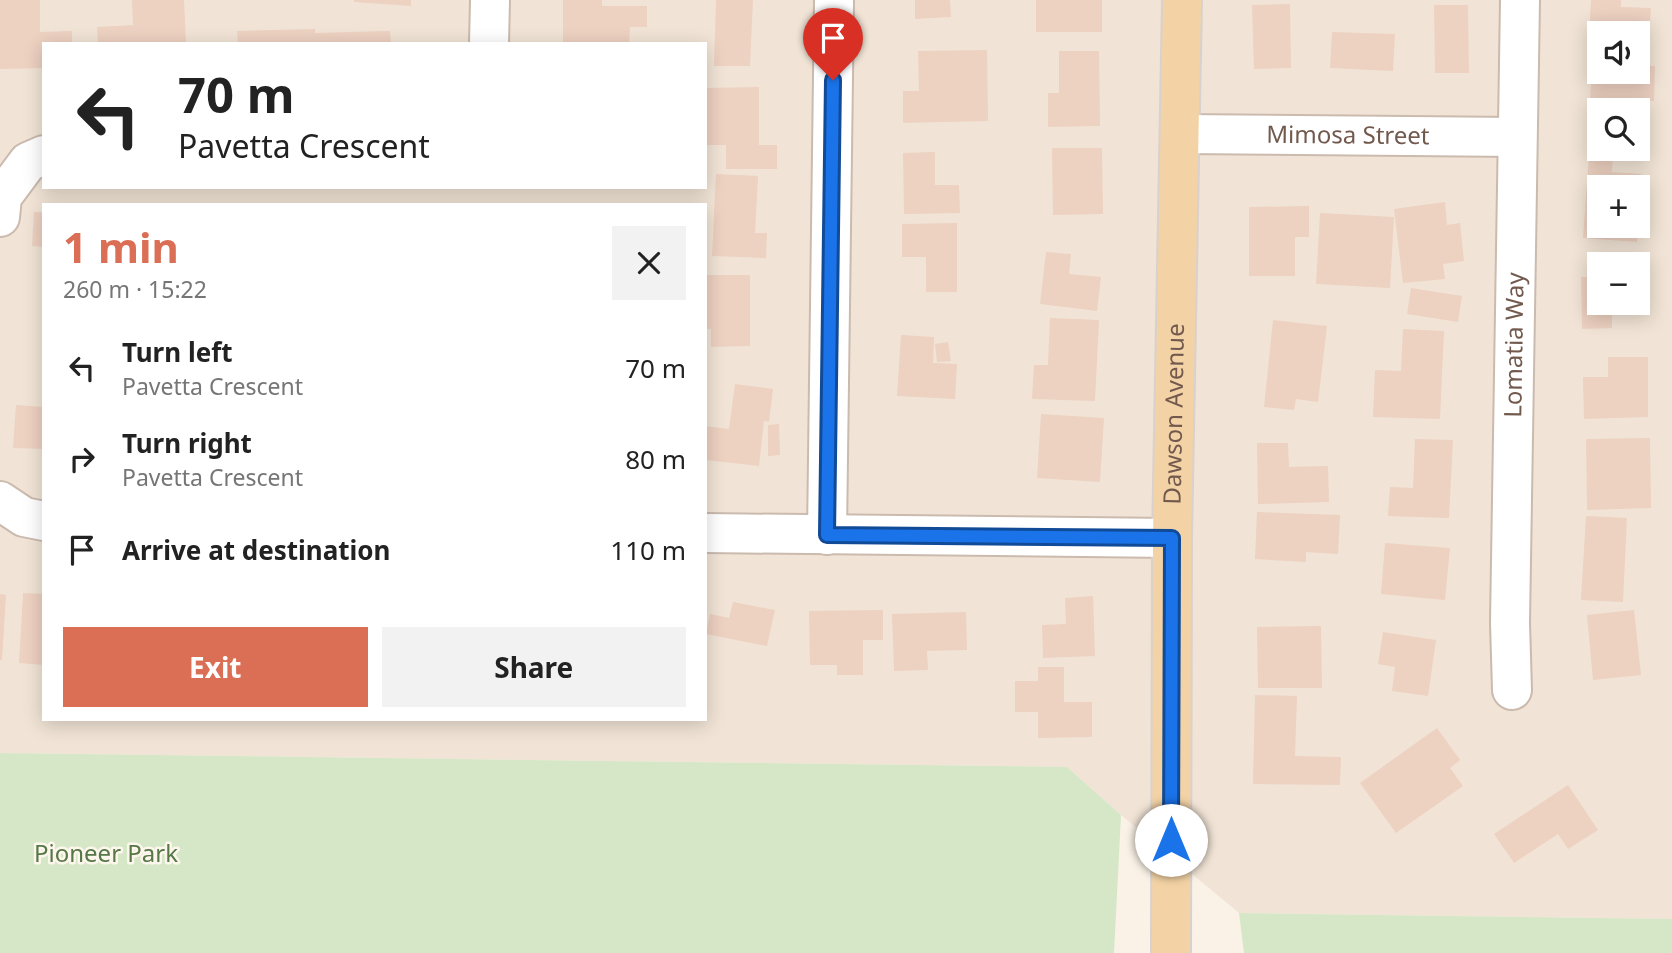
<!DOCTYPE html>
<html lang="en">
<head>
<meta charset="utf-8">
<style>
	body { margin:0; font-family:"Noto Sans",sans-serif; background:#f2f2f2; color:#222; height:100vh; display:flex; flex-direction:column; font-size:26px; white-space:nowrap }
	* { box-sizing:border-box; margin:0 }
	p { font-size:23px; color:#767676 }
	.icon { flex:none; width:38px; height:38px; fill:none; stroke:currentColor; stroke-width:2; stroke-linecap:round; stroke-linejoin:round }
	.map { position:relative; flex:1; overflow:hidden }
	.details { position:absolute; left:42px; top:203px; width:665px; height:518px; display:flex; flex-direction:column; background:#fff; border-radius:0px; box-shadow:0 4px 18px #0003 }
	.details>* { flex:none }
	.guide { position:absolute; left:42px; top:42px; width:665px; height:147px; border-radius:0px; box-shadow:0 4px 18px #0003; background:#fff; color:#222; overflow:hidden }
	.fabs { position:absolute; left:1587px; top:21px; display:grid; gap:14px }
	.fabs a { display:grid; place-items:center; width:63px; height:63px; border-radius:0px; background:#fff; box-shadow:0 4px 18px #0003; font-size:35px }
	.pin { position:absolute; display:grid; place-items:center; width:60px; height:60px; color:#fff; margin:-72px -30px; border-radius:50% 50% 50% 0; rotate:-45deg; box-shadow:0 0 7px #0007 }
	.pin .icon { rotate:45deg }
	.me { position:absolute; width:77px; margin:-38px; rotate:0deg; stroke-linejoin:round; filter:drop-shadow(0 0 5px #0008) }
	.turn { display:flex; align-items:center; gap:24px; height:147px; padding:0 21px; font-size:32px }
	.turn .icon { width:91px; height:91px; stroke-width:2.5 }
	.turn b { display:block; font-size:49px; line-height:60px }
	.round { display:grid; place-items:center; flex:none; width:74px; height:74px; border-radius:0px; background:#f2f2f2 }
	.headline { display:flex; align-items:center; justify-content:space-between; height:119px; padding:0 21px }
	h1 { font-size:42px; font-weight:700; line-height:52px; color:#da6f56 }
	.button { display:flex; gap:14px; margin-top:auto; padding:14px 21px }
	.button a { flex:1; height:80px; border-radius:0px; background:#da6f56; color:#fff; font-size:28px; font-weight:700; line-height:80px; text-align:center }
	.button a+a { background:#f2f2f2; color:#222 }
	ul { padding:0; list-style:none }
	li { display:flex; align-items:center; gap:21px; height:91px; padding:0 21px }
	li div { flex:1 }
	li b { display:block; font-size:26px }
	li em { font-style:normal }
	.map>svg:first-child { display:block }
	.residential { fill:#f1e4d6; fill-rule:evenodd }
	.green { fill:#d5e7c6 }
	.building { fill:#edd1c1 }
	.lines { fill:none; stroke-linecap:round; stroke-linejoin:round }
	.minor-casing { stroke:#cbbaae; stroke-width:42 }
	.major-casing { stroke:#d8d1cd; stroke-width:42 }
	.minor { stroke:#fff; stroke-width:38 }
	.major { stroke:#f3d3a5; stroke-width:38 }
	.route-casing { stroke:#114b97; stroke-width:18 }
	.route { stroke:#1a73e8; stroke-width:12 }
	.labels { text-anchor:middle; stroke-width:5; stroke-linejoin:round; paint-order:stroke }
	.street-label { font-size:24px; fill:#72594d; stroke:#fdf6ed }
	.park-label { font-size:24px; fill:#567746; stroke:#fdf6ed }
</style>
</head>
<body>
<div class="map">
<svg width="1672" height="953" viewBox="0 0 1672 953">
	<rect width="100%" height="100%" fill="#faf2e7"/>
	<path class="residential" d="M0,0H1672V919L1239,913L1121,815L1067,767L0,753ZM1600,33H1638V72H1600ZM44,44H705V187H44ZM1600,110H1638V149H1600ZM1600,187H1638V226H1600ZM44,205H705V719H44ZM1600,264H1638V303H1600Z"/>
	<g class="green">
		<path d="M0,753L1067,767L1121,815L1114,953H0Z"/>
		<path d="M1239,913L1672,919V953H1244Z"/>
	</g>
	<g class="building">
		<path d="M0,0H40V32L72,31V44H44V68L0,69Z"/>
		<path d="M132,0H184L186,44H98L97,27L133,25Z"/>
		<path d="M354,0H411V6L354,2Z"/>
		<path d="M563,0H602V6H647V27H630L629,44H563Z"/>
		<path d="M716,0H753L750,66H714Z"/>
		<path d="M915,0H950L951,17L915,19Z"/>
		<rect x="1036" y="0" width="66" height="32"/>
		<path d="M1591,0H1621V7L1651,8L1648,56H1638V33H1600V53H1588Z"/>
		<path d="M1290,4L1291,68L1254,69L1252,5Z"/>
		<path d="M1434,5H1468L1469,73H1435Z"/>
		<path d="M315,29V33L390,31L391,44H238L237,31Z"/>
		<path d="M1332,32L1395,34L1393,71L1330,68Z"/>
		<path d="M987,50L988,121L903,123V91H919L918,51Z"/>
		<path d="M1059,51H1099L1100,126L1048,127V93H1059Z"/>
		<path d="M1592,63L1600,64V72H1638V65L1655,66L1654,101L1625,100V110H1600V137H1588Z"/>
		<path d="M759,87V145H777V169H726V145H706L705,88Z"/>
		<path d="M1052,148H1102L1103,214L1053,215Z"/>
		<path d="M935,152V185H959L960,213L904,214L903,153Z"/>
		<path d="M1589,155L1613,156L1612,172L1641,174L1640,187H1600V226H1638L1637,242L1583,238Z"/>
		<path d="M716,174L758,176L755,233H767L766,258L712,256Z"/>
		<path d="M1445,202L1447,225L1460,223L1464,261L1443,264L1445,279L1403,283L1394,209Z"/>
		<path d="M1309,206V237H1295V276H1249V207Z"/>
		<path d="M34,212H44V247L32,246Z"/>
		<path d="M1320,213L1394,217L1390,288L1316,284Z"/>
		<path d="M957,223V292H926V257H902V224Z"/>
		<path d="M1046,252L1071,254L1069,274L1101,277L1097,311L1040,304Z"/>
		<path d="M705,275H750V346L711,347V329H705Z"/>
		<path d="M1581,277H1600V303H1638V277H1642L1643,314L1612,315V328L1582,329Z"/>
		<path d="M1411,288L1462,296L1458,322L1407,314Z"/>
		<path d="M1050,318L1099,320L1095,401L1032,399L1034,365H1048Z"/>
		<path d="M1273,320L1327,326L1318,402L1296,399L1294,410L1264,407Z"/>
		<path d="M1403,329L1444,331L1440,419L1373,417L1375,370L1401,371Z"/>
		<path d="M901,335L934,337L933,363L957,364L955,399L897,396Z"/>
		<path d="M948,342L951,361L937,362L935,344Z"/>
		<path d="M1608,357H1648V417L1584,419L1583,377H1608Z"/>
		<path d="M735,384L773,389L769,422L764,421L759,466L705,460V426L729,429Z"/>
		<path d="M16,405L44,407V449L13,448Z"/>
		<path d="M1041,414L1104,418L1100,482L1037,478Z"/>
		<path d="M779,424L780,455L768,456V425Z"/>
		<path d="M1650,438L1651,508L1587,510L1586,439Z"/>
		<path d="M1415,439L1453,440L1449,518L1388,516L1390,487L1413,488Z"/>
		<path d="M1257,443H1288L1289,467L1328,466L1329,502L1258,504Z"/>
		<path d="M1257,512L1340,515L1338,554L1306,552V562L1255,559Z"/>
		<path d="M1586,516L1627,518L1623,602L1581,600Z"/>
		<path d="M1385,543L1450,548L1445,600L1381,594Z"/>
		<path d="M23,593L44,594V665L19,663Z"/>
		<path d="M0,594L6,595L2,660H0Z"/>
		<path d="M1093,596L1095,656L1043,658L1042,625L1066,624L1065,598Z"/>
		<path d="M733,602L775,610L767,646L706,634L710,614L729,618Z"/>
		<path d="M883,610V640H863V675H837V665H810L809,611Z"/>
		<path d="M1634,610L1641,675L1593,680L1587,615Z"/>
		<path d="M966,612L967,650L927,651L928,670L894,671L892,614Z"/>
		<path d="M1321,626L1322,688H1258L1257,627Z"/>
		<path d="M1383,632L1436,640L1428,696L1392,691L1395,667L1378,664Z"/>
		<path d="M1038,667H1064V702H1092V737L1038,738V712H1015V681H1038Z"/>
		<path d="M1255,695L1297,696L1295,756L1341,757L1340,785L1253,784Z"/>
		<path d="M1437,728L1460,760L1450,768L1463,786L1396,833L1360,783Z"/>
		<path d="M1568,785L1598,830L1568,849L1558,834L1514,863L1494,834Z"/>
	</g>
	<g class="lines">
		<defs>
			<g id="minor">
				<path d="M489,44L490,0"/>
				<path id="s1" d="M1180,134L1517,137"/>
				<path d="M0,217L2,197L28,162L44,155"/>
				<path d="M0,501L24,517L44,521"/>
				<path d="M705,533L1172,538"/>
				<path d="M827,535L834,0"/>
				<path id="s2" d="M1512,690L1510,623L1520,0"/>
			</g>
			<g id="major">
				<path id="s3" d="M1171,953L1172,538L1182,0"/>
			</g>
		</defs>
		<use href="#minor" class="minor-casing"/>
		<use href="#major" class="major-casing"/>
		<use href="#minor" class="minor"/>
		<use href="#major" class="major"/>
	</g>
	<g class="lines">
		<defs>
			<path id="route" d="M833,80L827,535L1172,538L1171,840"/>
		</defs>
		<use href="#route" class="route-casing"/>
		<use href="#route" class="route"/>
	</g>
	<g class="labels">
		<g class="street-label">
			<text dy="8" stroke="none"><textPath href="#s1" startOffset="168">Mimosa Street</textPath></text>
			<text dy="8" stroke="none"><textPath href="#s2" startOffset="345">Lomatia Way</textPath></text>
			<text dy="8" stroke="none"><textPath href="#s3" startOffset="539">Dawson Avenue</textPath></text>
		</g>
		<g class="park-label">
			<text x="106" y="862">Pioneer Park</text>
		</g>
	</g>
</svg>
<div class="fabs">
<a><svg class="icon" aria-label="sound" viewBox="0 0 24 24"><path d="M4 9h4l5-4v14l-5-4H4zM17 9q2 3 0 6"/></svg></a>
<a><svg class="icon" aria-label="search" viewBox="0 0 24 24"><circle cx="10" cy="10" r="6"/><path d="M15 15l6 6"/></svg></a>
<a>+</a>
<a>−</a>
</div>
<div class="pin" style="left:833px;top:80px;background:#d93025"><svg class="icon" aria-label="arrive" viewBox="0 0 24 24"><path d="M6 21V4h12l-3 4 3 4H6"/></svg></div>
<svg class="me" style="left:1171px;top:840px" viewBox="-20 -20 40 40"><circle r="19" fill="#fff"/><path d="M0-13L10 11 0 6-10 11z" fill="#1a73e8"/></svg>
<div class="guide">
<div class="turn"><svg class="icon" aria-label="left" viewBox="0 0 24 24"><path d="M17 20v-9H6M10 6l-5 5 5 5"/></svg><div><b>70 m</b>Pavetta Crescent</div></div>
</div>
<section class="details">
<div class="headline"><div><h1>1 min</h1><p>260 m · 15:22</p></div><a class="round"><svg class="icon" aria-label="close" viewBox="0 0 24 24"><path d="M6 6l12 12M18 6L6 18"/></svg></a></div>
<ul>
<li><svg class="icon" aria-label="left" viewBox="0 0 24 24"><path d="M17 20v-9H6M10 6l-5 5 5 5"/></svg><div><b>Turn left</b><p>Pavetta Crescent</p></div><em>70 m</em></li>
<li><svg class="icon" aria-label="right" viewBox="0 0 24 24"><path d="M7 20v-9h11M14 6l5 5-5 5"/></svg><div><b>Turn right</b><p>Pavetta Crescent</p></div><em>80 m</em></li>
<li><svg class="icon" aria-label="arrive" viewBox="0 0 24 24"><path d="M6 21V4h12l-3 4 3 4H6"/></svg><div><b>Arrive at destination</b></div><em>110 m</em></li>
</ul>
<div class="button"><a>Exit</a><a>Share</a></div>
</section>
</div>
</body>
</html>
